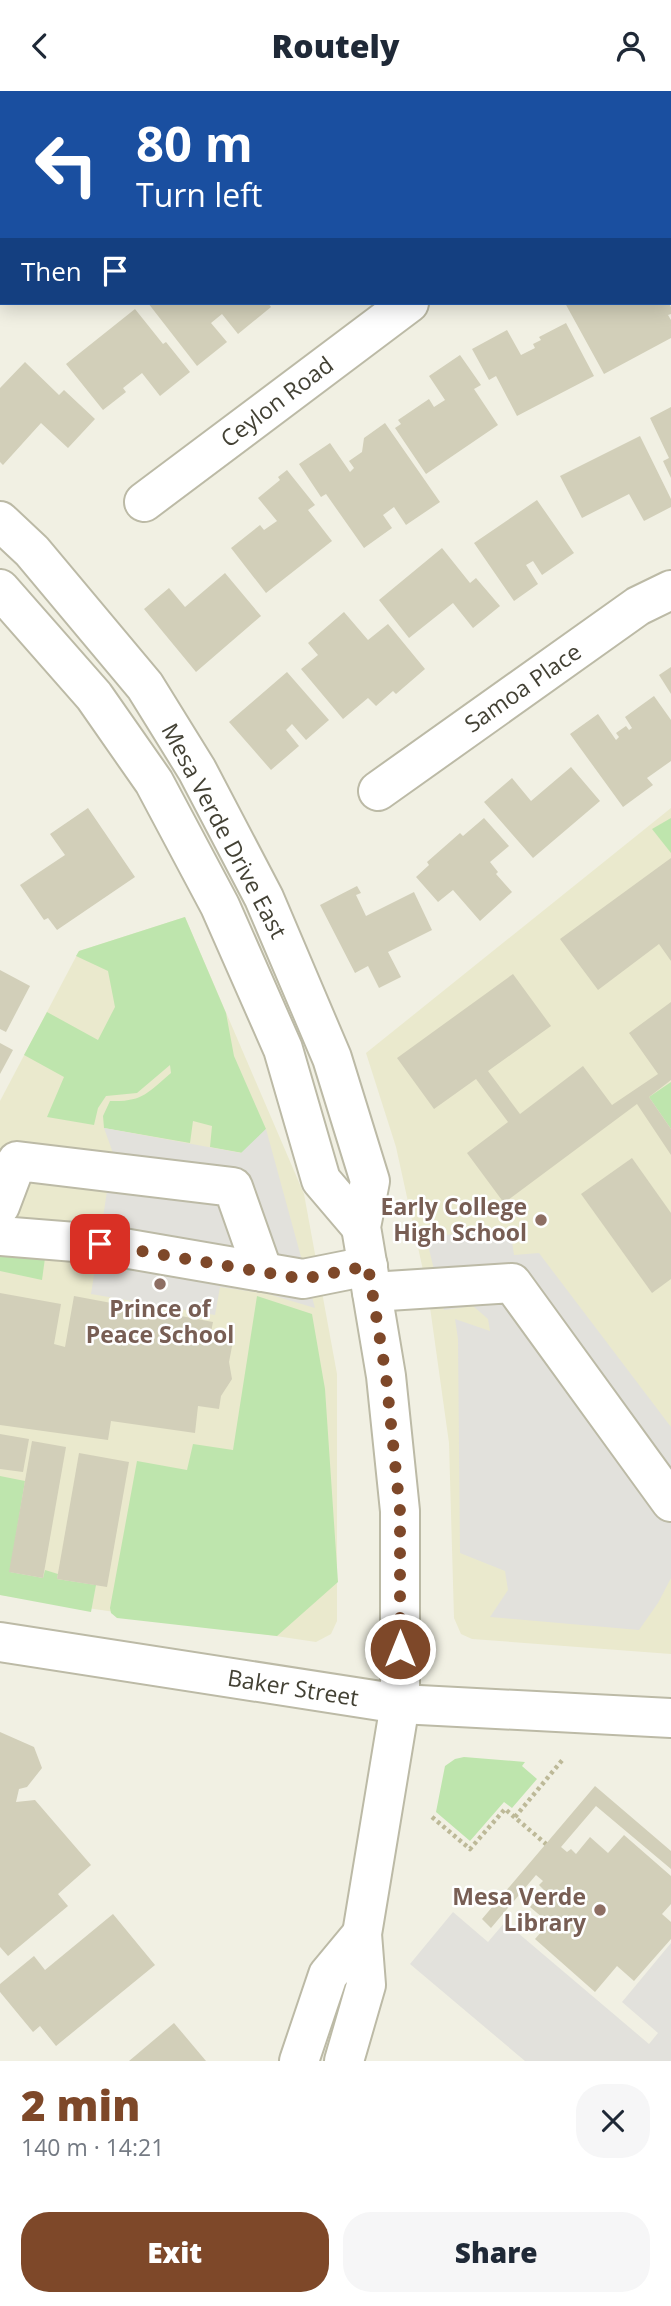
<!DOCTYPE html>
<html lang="en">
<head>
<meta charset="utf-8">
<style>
	body { margin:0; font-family:"Open Sans",sans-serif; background:#f6f6f7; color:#1f2937; height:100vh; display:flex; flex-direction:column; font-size:26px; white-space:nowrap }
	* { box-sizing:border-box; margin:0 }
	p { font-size:23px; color:#747a83 }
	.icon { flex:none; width:38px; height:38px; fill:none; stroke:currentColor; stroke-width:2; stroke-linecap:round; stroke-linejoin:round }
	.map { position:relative; height:1970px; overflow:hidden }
	.drawer { display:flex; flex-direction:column; background:#fff; flex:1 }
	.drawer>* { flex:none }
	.banner { position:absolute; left:0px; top:0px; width:672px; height:214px; box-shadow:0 4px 18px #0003; background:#1a4fa0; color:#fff; overflow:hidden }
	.pin { position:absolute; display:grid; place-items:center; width:60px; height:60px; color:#fff; margin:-30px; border-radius:14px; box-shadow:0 4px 10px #0006 }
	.me { position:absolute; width:77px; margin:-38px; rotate:0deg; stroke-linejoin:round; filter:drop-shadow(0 0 5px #0008) }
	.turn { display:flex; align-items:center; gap:24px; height:147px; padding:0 21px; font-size:32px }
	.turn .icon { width:91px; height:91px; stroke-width:2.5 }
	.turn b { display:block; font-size:49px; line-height:60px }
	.then { display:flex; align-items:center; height:66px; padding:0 21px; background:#0003; gap:14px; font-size:26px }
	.round { display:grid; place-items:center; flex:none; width:74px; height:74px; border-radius:28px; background:#f6f6f7 }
	.overview { display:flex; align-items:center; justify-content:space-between; height:119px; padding:0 21px }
	h1 { font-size:42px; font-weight:800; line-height:52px; color:#7e4829 }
	.primary-button { display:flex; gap:14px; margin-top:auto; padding:14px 21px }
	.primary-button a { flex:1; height:80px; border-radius:28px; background:#7e4829; color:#fff; font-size:28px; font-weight:800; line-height:80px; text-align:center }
	.primary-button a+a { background:#f6f6f7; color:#1f2937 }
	header { display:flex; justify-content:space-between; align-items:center; height:91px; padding:0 21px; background:#fff; font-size:32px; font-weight:800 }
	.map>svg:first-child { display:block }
	.education { fill:#eae9cd }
	.green { fill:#bee5ad }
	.parking { fill:#e2e1dc }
	.building { fill:#d2cfb9 }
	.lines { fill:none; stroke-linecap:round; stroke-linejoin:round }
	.minor-casing { stroke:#bcbaa6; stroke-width:42 }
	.path { stroke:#bdb998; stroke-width:4.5; stroke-dasharray:3.5 3.5; stroke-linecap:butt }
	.minor { stroke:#fff; stroke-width:38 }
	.route { stroke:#7e4829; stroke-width:12; stroke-dasharray:0 21.6 }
	.education-dot { fill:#8d6e63; stroke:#fff; stroke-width:2.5 }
	.labels { text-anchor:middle; stroke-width:5; stroke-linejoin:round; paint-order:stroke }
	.street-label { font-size:23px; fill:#434134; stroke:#fff }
	.education-label { font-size:23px; font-weight:bold; fill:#785e54; stroke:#fff; text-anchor:end }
</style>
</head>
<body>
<header><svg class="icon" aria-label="back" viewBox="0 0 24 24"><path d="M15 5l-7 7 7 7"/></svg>Routely<svg class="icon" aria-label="person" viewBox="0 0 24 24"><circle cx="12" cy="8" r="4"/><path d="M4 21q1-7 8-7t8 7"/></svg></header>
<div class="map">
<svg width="671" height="1970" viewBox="0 0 671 1970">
	<rect width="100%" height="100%" fill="#f1f0e3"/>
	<g class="education">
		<path d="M671,717V1563L472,1548L461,1543L454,1527L449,1352L428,1202L396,1056L366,962Z"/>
		<path d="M185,826L304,1103L337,1283V1530L331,1543L316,1551L0,1504V1010L79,860Z"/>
	</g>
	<g class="green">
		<path d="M671,727V762L652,738Z"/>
		<path d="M185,826L226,922L234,965L266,1038L243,1062L210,1056L212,1035L193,1030L190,1052L104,1037L103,1025L110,1010C143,1011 147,1002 171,982L170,974L137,1002L106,1005L98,1017L94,1034L47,1026L64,986L24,964L47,921L98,949L115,916L108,880L76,865L79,860Z"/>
		<path d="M671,991V1038L649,1006Z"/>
		<path d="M0,1143L45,1167L42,1189L0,1180Z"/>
		<path d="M257,1205L312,1223L325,1298L338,1491L277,1545L117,1527L111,1522L110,1517L137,1370L187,1379L193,1353L233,1359Z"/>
		<path d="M0,1385L25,1390L10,1481L43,1487L45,1479L58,1483L57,1488L96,1494L91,1521L0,1504Z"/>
		<path d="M464,1666L525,1671L522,1675L537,1688L512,1717L504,1711L470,1750L436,1721L445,1675L455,1668Z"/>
	</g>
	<g class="parking">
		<path d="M104,1037L241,1062L266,1038L315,1217L268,1203L220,1196L215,1224L91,1203L113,1062Z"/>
		<path d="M510,1137L514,1164L539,1162L671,1336V1487L658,1512L639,1539L490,1526L508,1499L505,1480L460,1462L458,1248L455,1228L490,1240L488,1228L473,1215L444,1219L426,1146Z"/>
		<path d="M453,1821L488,1851L505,1831L649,1953L658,1942L622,1911L671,1852V1970H525L410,1873Z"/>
	</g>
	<g class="building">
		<path d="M148,212H268L271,216L238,243L222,223L211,232L227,251L197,275Z"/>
		<path d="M565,212H669L671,216V223L668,224L671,229V247L604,283Z"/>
		<path d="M135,218L163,253L166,251L190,281L160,305L142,282L123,297L126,301L103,319L66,273Z"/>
		<path d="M566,232L594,285L517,325L496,285L489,289L472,258L507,239L521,264L535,257L533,253L541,249L539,246Z"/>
		<path d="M460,264L481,294L474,298L498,334L426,383L395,337L401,333L398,329L429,308L434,316L445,309L429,285Z"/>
		<path d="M25,271L59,304L64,299L95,328L68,357L41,332L3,374L0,371V297Z"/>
		<path d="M671,316V387L663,370L669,367L650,327Z"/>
		<path d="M385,332L440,411L406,434L394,416L383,424L392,437L364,457L326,403L321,406L299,373L330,352L350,381L354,377L349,370L362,361L364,347Z"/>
		<path d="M640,345L671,408V416L644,430L629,403L582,427L560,385Z"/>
		<path d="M287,379L315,414L308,419L332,450L266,502L231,457L260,434L264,439L277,430L258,407L280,389L278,386Z"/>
		<path d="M537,409L574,462L542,484L533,470L526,474L538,493L514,510L474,452Z"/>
		<path d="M442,457L470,492L476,487L500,515L473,537L453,512L409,547L379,509Z"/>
		<path d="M225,482L261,525L196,581L144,518L169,497L185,516Z"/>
		<path d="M344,521L368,549L388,533L425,578L396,603L393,600L376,615L368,607L343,628L301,578L318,564L308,552Z"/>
		<path d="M671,576V603L659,584Z"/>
		<path d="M287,581L329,629L306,649L292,633L286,639L299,655L271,679L229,631Z"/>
		<path d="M654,605L671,629V670L647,687L653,694L623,716L570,643L598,623L616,649L619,646L616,642L626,635L629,639L632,637L625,626Z"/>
		<path d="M571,676L600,710L533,767L484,711L512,687L531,710Z"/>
		<path d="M88,717L135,786L57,839L48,827L44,829L20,794L65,764L50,743Z"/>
		<path d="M484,727L509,755L490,771L498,781L496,783L512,801L480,830L453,799L438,811L416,786L429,774L427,771L460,742L463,745Z"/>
		<path d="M671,767V870L659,853L598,899L560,848Z"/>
		<path d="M357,795L361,802L356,804L366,825L414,801L432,839L388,861L401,886L379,897L368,875L355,882L320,814Z"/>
		<path d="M0,879L30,895L6,941L0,938Z"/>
		<path d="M513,883L551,935L488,980L520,1023L583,975L612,1014L658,983L629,942L671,911V989L649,1006L671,1038V1064L637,1013L504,1112L467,1062L508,1031L476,988L434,1018L397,967Z"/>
		<path d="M0,952L13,959L0,983Z"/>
		<path d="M632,1067L671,1122V1188L652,1202L581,1103Z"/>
		<path d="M0,1202L61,1213L54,1253L65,1256L74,1205L213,1231L211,1241L234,1245L229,1271L232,1288L221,1305L219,1318L198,1315L195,1342L111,1330L108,1349L0,1334Z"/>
		<path d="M0,1343L29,1348L23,1381L0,1378Z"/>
		<path d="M32,1350L66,1356L43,1487L9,1481Z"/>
		<path d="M79,1362L129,1371L107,1496L57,1488Z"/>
		<path d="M0,1641L34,1656L42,1677L27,1696L19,1698L16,1711L35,1709L91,1774L58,1803L68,1815L8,1865L0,1856Z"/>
		<path d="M595,1695L671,1760V1778L596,1715L561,1756L567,1761L571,1758L576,1763L590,1746L608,1762L624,1744L671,1785V1813L662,1823L671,1831V1848L634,1890L617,1875L595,1901L535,1848L549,1832L530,1816L544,1799L539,1794L543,1790L536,1784L491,1837L482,1828Z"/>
		<path d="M113,1823L155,1874L56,1955L40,1935L33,1941L0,1901V1893L34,1865L45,1879Z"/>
		<path d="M174,1932L206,1970H129Z"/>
	</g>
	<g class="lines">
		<defs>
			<g id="minor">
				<path d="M383,2L384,0"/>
				<path d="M670,79H671"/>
				<path d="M144,411L409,212"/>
				<path d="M0,430L32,460L145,595L197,679L264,807L332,967L370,1090L361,1136L386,1285L400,1420V1613L362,1843L366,1894L344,1970"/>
				<path d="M0,498L94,605L154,691L220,815L283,958L321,1089L361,1136"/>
				<path d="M378,700L638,515L671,499"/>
				<path d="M0,1115L17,1070L233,1096L263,1181"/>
				<path d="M0,1145L100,1153L303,1188L368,1175"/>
				<path d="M372,1201L512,1192L671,1411"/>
				<path d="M0,1551L400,1613L671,1627"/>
				<path d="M299,1970L328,1884L362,1843"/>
			</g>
		</defs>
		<use href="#minor" class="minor-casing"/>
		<g class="path">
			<path d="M432,1726L470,1758L505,1718L546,1753"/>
			<path d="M515,1726L564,1667"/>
		</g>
		<use href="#minor" class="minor"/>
	</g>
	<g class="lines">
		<path class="route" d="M100,1153L303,1188L368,1175L386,1285L400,1420V1558"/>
	</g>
	<g class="education-dot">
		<circle cx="541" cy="1129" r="7"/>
		<circle cx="160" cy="1193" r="7"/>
		<circle cx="600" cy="1819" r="7"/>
	</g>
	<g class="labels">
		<g class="street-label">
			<text transform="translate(277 311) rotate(-37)" y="8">Ceylon Road</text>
			<text transform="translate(523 597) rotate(-35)" y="8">Samoa Place</text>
			<text transform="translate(224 740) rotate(62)" y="8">Mesa Verde Drive East</text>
			<text transform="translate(293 1597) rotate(9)" y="8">Baker Street</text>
		</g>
		<g class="education-label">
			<text x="527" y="1124">Early College<tspan x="527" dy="26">High School</tspan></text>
			<text x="160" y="1226" text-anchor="middle">Prince of<tspan x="160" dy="26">Peace School</tspan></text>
			<text x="586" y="1814">Mesa Verde<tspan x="586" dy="26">Library</tspan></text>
		</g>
	</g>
</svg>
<div class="pin" style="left:100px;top:1153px;background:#d93025"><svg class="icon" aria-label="arrive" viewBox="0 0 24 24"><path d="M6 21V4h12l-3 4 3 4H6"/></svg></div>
<svg class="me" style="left:400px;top:1558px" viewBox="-20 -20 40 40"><circle r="17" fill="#7e4829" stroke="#fff" stroke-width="3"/><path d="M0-11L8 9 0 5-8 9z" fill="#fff"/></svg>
<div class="banner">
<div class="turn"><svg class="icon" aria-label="left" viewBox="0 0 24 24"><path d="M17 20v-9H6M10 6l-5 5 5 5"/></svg><div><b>80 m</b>Turn left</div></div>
<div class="then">Then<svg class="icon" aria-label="arrive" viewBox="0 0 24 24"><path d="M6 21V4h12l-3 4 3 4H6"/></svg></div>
</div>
</div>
<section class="drawer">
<div class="overview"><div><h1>2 min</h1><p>140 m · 14:21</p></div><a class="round"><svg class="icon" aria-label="close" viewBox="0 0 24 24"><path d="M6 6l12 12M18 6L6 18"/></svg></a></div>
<div class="primary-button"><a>Exit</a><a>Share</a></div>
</section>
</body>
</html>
